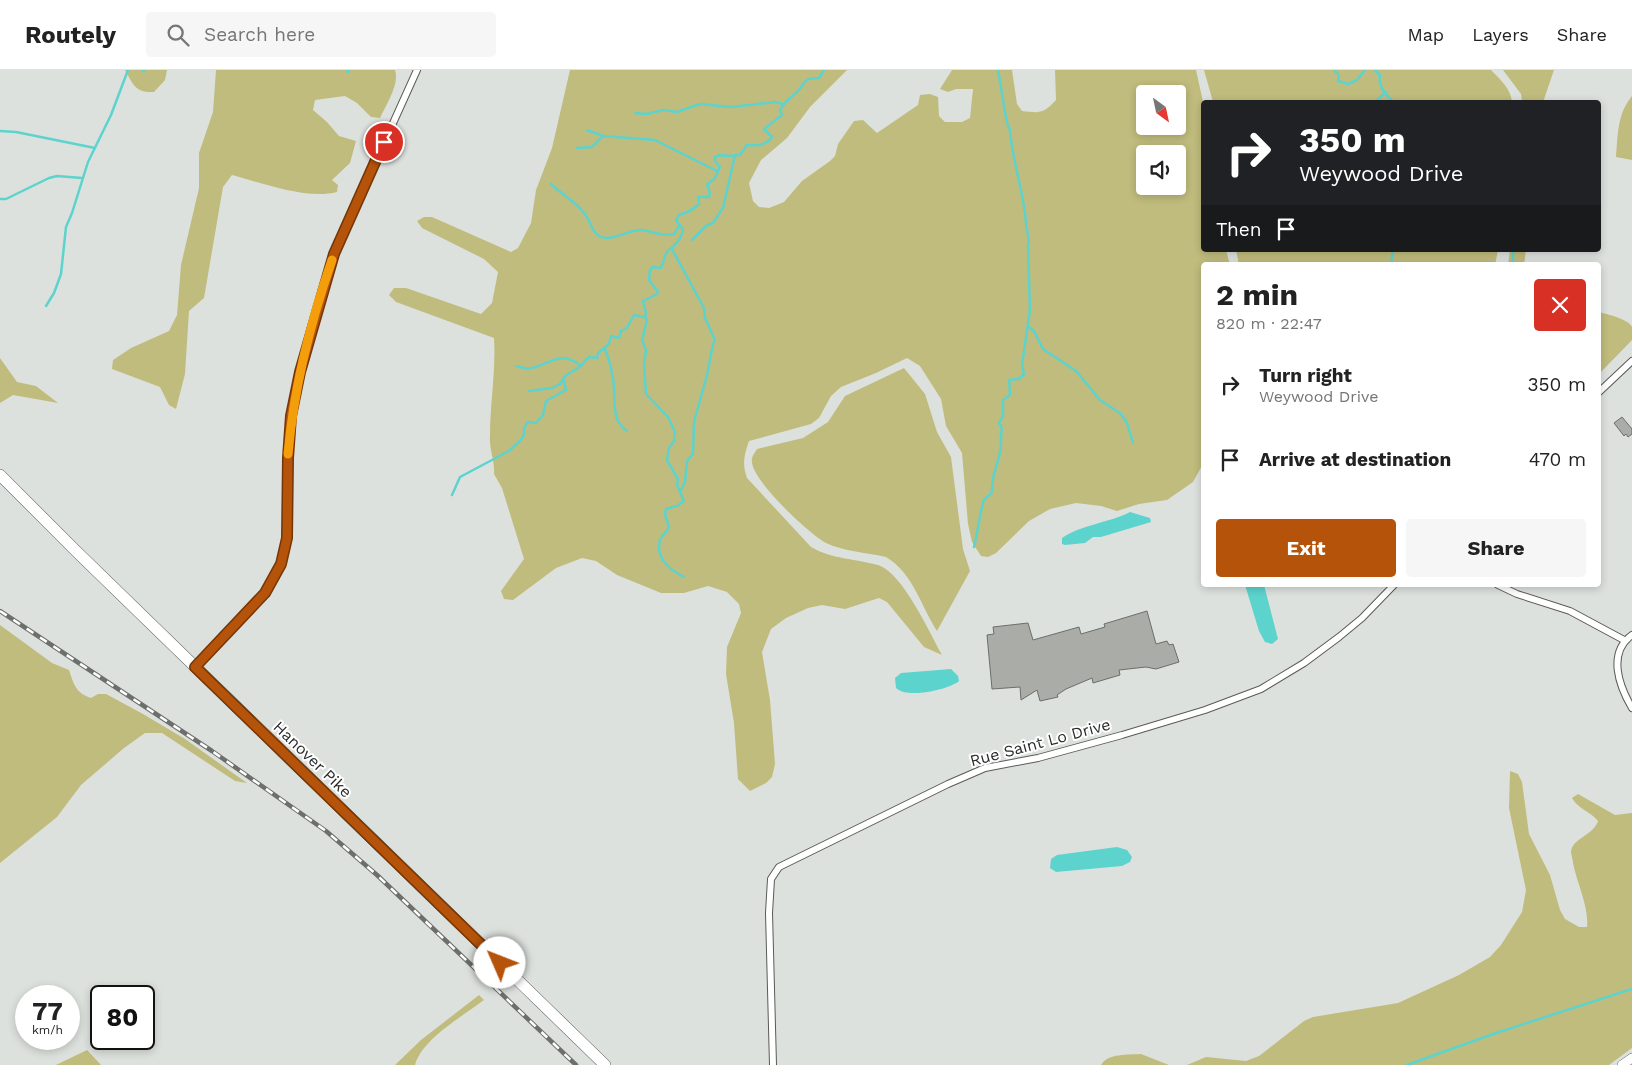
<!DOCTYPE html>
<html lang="en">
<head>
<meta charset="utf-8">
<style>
	body { margin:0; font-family:"Work Sans",sans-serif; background:#f6f6f6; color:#222; height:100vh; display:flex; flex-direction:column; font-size:19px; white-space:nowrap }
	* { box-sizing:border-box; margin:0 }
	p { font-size:16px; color:#767676 }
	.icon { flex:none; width:28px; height:28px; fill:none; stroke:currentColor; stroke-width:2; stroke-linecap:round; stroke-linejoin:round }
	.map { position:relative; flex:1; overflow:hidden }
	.details { position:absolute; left:1201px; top:192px; width:400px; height:325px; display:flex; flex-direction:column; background:#fff; border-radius:5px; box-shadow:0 2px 8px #0003 }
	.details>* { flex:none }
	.guide { position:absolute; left:1201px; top:30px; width:400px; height:152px; border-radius:5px; box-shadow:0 2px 8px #0003; background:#202124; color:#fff; overflow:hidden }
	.needle { width:32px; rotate:147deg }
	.tools { position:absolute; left:1136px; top:15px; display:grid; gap:10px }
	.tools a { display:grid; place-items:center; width:50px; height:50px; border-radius:5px; background:#fff; box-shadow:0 2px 8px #0003; font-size:25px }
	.speed { position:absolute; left:15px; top:915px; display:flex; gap:10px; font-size:25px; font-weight:700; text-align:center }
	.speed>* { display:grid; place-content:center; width:65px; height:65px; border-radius:50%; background:#fff; box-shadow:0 2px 8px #0003; line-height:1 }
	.speed small { font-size:12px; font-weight:400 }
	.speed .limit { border:2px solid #111; border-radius:8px; background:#fff; color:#111 }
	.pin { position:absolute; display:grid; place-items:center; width:42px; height:42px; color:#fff; margin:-21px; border:2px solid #fff; border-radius:50%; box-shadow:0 1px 5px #0007 }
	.me { position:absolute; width:55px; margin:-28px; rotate:314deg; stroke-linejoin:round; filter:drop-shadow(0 0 4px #0008) }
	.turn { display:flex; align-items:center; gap:18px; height:105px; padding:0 15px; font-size:22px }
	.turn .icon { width:65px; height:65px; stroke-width:2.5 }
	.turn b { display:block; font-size:35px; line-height:42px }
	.then { display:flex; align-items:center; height:48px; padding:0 15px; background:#0003; gap:10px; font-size:19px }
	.round { display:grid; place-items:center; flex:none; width:52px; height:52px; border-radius:5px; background:#f6f6f6 }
	.head { display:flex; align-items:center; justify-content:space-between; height:85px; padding:0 15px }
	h1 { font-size:30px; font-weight:700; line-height:38px }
	.action { display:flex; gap:10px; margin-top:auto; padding:10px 15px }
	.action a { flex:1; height:58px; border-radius:5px; background:#b45309; color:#fff; font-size:20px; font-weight:700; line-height:58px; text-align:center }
	.action a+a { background:#f6f6f6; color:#222 }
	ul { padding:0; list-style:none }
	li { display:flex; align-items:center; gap:15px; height:75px; padding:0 15px }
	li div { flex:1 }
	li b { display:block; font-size:19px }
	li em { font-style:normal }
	header { display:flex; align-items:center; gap:30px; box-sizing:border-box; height:70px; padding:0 25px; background:#fff; border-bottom:1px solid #e0e0e0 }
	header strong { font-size:24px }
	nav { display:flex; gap:28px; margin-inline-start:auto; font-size:18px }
	.search { width:350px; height:45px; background:#f6f6f6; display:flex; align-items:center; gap:12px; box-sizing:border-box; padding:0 18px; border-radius:5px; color:#767676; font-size:19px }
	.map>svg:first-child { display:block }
	.green { fill:#c0bc7d; fill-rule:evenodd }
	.water { fill:#5dd3cd }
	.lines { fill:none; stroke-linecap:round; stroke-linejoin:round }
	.stream { stroke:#5dd3cd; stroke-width:2.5 }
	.building { fill:#aaaca8; stroke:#6c6e6a }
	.minor-casing { stroke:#585b58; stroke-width:8 }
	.tertiary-casing { stroke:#585b58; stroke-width:10 }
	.trunk-casing { stroke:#585b58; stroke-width:12 }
	.minor { stroke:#fff; stroke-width:6 }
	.tertiary { stroke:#fff; stroke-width:9 }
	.trunk { stroke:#fff; stroke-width:11 }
	.rail-casing { stroke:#6d6f6d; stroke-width:4.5 }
	.rail { stroke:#fff; stroke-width:2.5; stroke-dasharray:8; stroke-linecap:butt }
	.route-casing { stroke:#753606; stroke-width:12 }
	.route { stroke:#b45309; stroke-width:9 }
	.slow { stroke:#f59e0b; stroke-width:9 }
	.labels { text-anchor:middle; stroke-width:4; stroke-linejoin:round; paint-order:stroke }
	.street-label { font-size:16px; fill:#292a29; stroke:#fff }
</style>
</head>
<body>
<header>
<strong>Routely</strong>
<div class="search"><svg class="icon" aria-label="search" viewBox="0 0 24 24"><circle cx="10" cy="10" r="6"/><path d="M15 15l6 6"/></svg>Search here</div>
<nav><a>Map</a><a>Layers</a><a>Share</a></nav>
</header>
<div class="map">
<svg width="1632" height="995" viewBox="0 0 1632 995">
	<rect width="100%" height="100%" fill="#dde1dd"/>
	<g class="green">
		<path d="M125,0H167L165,10L154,22C135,23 133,14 125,0Z"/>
		<path d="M216,0H395C400,14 386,35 380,48L371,47L357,33L345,26L315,30L313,40L327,52L339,66L356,71L350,93L332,110L338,115L337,122C307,130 262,113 232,105L223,117L204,228L189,241L185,304L176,339L169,335L160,317L112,299L113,290L131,278L169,261L177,245L181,195L199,118V83L213,42Z"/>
		<path d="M570,0H847L810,37L787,68L761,90L749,113L753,131L759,137L769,138L784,132L802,111L830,91L835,86L838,74L854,51L863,50L877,63L918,35L920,25L930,24L938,27L939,46L945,52H962L970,48L973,19H956L948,22L940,19L952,0H1012L1017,34L1022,41C1040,43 1043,44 1056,30L1055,0H1196L1204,36V180H1226L1230,195H1204V356L1201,360L1204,392L1193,412L1167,430L1139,434L1117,441L1101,436L1076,433L1050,439L1029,451L996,483L988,487L981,486L972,472L968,454L962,383L946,356L941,329L920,296L907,288L876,303L841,317L831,326L819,348L811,354L749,371C744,385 742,394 747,408L811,477C831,489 856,489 878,495C903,503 929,562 942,585L924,577L887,532L879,528L845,539L822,535L808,538L786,548L771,559L762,582L770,630L775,694L772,707L766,713L750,721L738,709L734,653L726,604L727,577L741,543L739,534L727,522L708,516L684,523H661L617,505L596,491L582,488L556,498L513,530L504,529L501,521L524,489L502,418L494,404C495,391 489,379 490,366C490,333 496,301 494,268L396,232L389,225L394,218H406L481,244L492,233L498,202L484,189L422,158L417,151L424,147H432L511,182L518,178L531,153L536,120L552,78ZM1145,24H1178V56H1145ZM1145,84H1178V116H1145Z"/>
		<path d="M1204,0H1491C1500,9 1511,19 1512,32H1213Z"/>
		<path d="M1503,0H1554L1543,32H1522L1521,24Z"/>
		<path d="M1632,26V90L1616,87C1618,65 1617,44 1632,26Z"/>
		<path d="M1236,180H1498L1495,195H1239Z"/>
		<path d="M1510,180H1526L1524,195H1508Z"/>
		<path d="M1599,242C1606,244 1629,249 1632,257C1632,260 1632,266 1632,270L1599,304Z"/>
		<path d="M0,288L17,312L36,316L58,333L13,325L0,333Z"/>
		<path d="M904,298L925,324L937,362L951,387L963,479L970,501L937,561C921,536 913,503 886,487C869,483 842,481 826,473C808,463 755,413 752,393C751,387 754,384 757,379L803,368L828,352L845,326Z"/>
		<path d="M0,555L52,593L69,600C74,615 76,623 91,628L98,624H106L143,644L185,669L247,713L235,711L162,663H145L124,678L81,715L57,747L0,793Z"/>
		<path d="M1510,701L1518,704L1522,712L1529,764L1550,805L1560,840L1565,849L1579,857H1587C1589,836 1577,814 1573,793C1573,790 1571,785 1571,782C1572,768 1593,766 1598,751C1590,741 1578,739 1572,728L1578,724L1615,745L1632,743V978L1609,995H1187L1206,987L1246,991L1259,986L1304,951L1313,947L1398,933L1459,905L1490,887L1501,875L1522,842L1526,820L1509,738Z"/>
		<path d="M479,925L484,930C463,946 422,969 415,995H395L421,970Z"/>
		<path d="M87,980L101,995H56Z"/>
		<path d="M1141,984L1169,995H1101C1108,983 1128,985 1141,984Z"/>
	</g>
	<g class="water">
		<path d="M1130,442L1150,448L1151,452L1101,467H1093L1085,473L1065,475L1062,474V468C1083,454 1109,453 1130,442Z"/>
		<path d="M1245,515H1264L1278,569L1272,574L1265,572L1259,561Z"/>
		<path d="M951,599L958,606L959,611C948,620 907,629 896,618L895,608L901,603Z"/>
		<path d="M1117,777L1127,780L1132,787L1130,792L1122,796L1056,802L1050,798L1051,789L1057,785Z"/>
	</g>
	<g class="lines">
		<g class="stream">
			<path d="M143,0L144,1"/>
			<path d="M347,0L349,2"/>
			<path d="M1334,0L1339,5L1338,11L1348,14L1357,10L1365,0"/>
			<path d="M1375,0L1380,5C1378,17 1385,24 1394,32"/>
			<path d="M1375,32L1386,22"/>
			<path d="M635,43L647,44L663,40L677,42L700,34L731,37L775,32L783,34"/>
			<path d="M587,60L603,66L655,70L717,101"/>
			<path d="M0,61L16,62L95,78"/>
			<path d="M577,78L592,77L603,66"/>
			<path d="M551,114C562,125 576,131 585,144C592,153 592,168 607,168C618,168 629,160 641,160C653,161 661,167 674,164L680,155"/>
			<path d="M0,129H6L49,108L57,106L82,108"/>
			<path d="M692,170L706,156L713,153L723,138L735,85"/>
			<path d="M672,179L704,238L705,248L715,270L713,274L707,305L694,352L693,384L687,391L685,412L681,420"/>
			<path d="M1391,195L1393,180"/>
			<path d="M1513,195V180"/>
			<path d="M46,236L54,223L61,204L66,157L72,143L88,92L111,45L128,0"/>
			<path d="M1029,257L1034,261L1043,279L1076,301L1100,330L1121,344L1127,353L1133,373"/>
			<path d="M605,279C610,291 613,304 614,318C615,334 612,351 627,361"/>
			<path d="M517,296C542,307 555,274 581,296"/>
			<path d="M529,321L552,318L560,314L565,306L581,296L589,287L597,288L598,283L609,274L611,266L619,268L621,261L627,258L634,245L644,247"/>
			<path d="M452,425L460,407L509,381L519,372L524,365V358L528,352L536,353L543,345L546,331L566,320L564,311"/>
			<path d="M974,477C976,470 982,432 984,430C986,427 990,426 992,422C991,406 997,398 1000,382C1002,374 1000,366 1002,358L999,353L1003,346V330L1010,325L1009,310L1019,309L1024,304L1022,295L1030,240L1028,176C1031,168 1026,162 1026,153C1024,122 1012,91 1010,60L1007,53L998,0"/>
			<path d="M684,507C670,500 655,489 660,470C662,465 667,462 669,457L665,445L666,439L677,436L684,431L677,415L678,409L667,390L669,378L674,371L675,362L668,347L646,324L644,294L646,280L642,270L647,250L645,247L646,243L643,231L657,224L658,222L649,210L650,200L653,197L661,198C664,193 664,186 667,182C674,175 682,170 683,159L676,151L679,145C686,143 694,139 699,134L698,127H709L710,123L707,115L715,108L720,97L715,91V87L720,85C727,87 733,85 740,85L747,75C756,76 767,75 772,67L764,59L782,45L780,40C784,32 790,28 797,22C808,12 799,9 819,8L824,0"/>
			<path d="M1407,995L1496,963L1632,919"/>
		</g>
	</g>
	<g class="building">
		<path d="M1622,347L1632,359V364L1628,367L1626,364L1624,366L1614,353Z"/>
		<path d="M1147,541L1156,574L1167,571L1169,575L1173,574L1179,592L1156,599L1146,597L1119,600L1120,605L1093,613L1092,608L1066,619L1057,625L1058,627L1040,631L1037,620L1021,630L1020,617L992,619L987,565L994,564L993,557L1028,553L1033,570L1079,557L1081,564L1105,557L1104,554Z"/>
	</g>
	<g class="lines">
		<defs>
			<g id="minor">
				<path d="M1599,322L1632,291"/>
				<path d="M1498,515L1517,524L1570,541L1624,570"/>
				<path d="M1632,565C1607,583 1619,616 1632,638"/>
				<path d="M195,597L265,523L281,494L287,468L288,388L291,346L305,281L334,184L417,0"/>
				<path d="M773,995L769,843L771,809L779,797L948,714L985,698L1038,688L1122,665L1205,640L1261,619L1304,593L1339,567L1362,548L1394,515"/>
			</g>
			<path id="tertiary" d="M1622,995L1632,988"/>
			<path id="trunk" d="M0,405L77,482L605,995"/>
		</defs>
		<use href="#minor" class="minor-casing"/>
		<use href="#tertiary" class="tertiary-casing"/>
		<use href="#trunk" class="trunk-casing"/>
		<use href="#minor" class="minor"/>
		<use href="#tertiary" class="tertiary"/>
		<use href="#trunk" class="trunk"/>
		<defs>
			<path id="rail" d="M0,541L212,681L326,761L377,805L576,995"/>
		</defs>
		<use href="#rail" class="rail-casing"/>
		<use href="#rail" class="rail"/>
	</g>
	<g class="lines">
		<defs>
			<path id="route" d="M384,72L334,184L300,302L291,346L288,388L287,468L281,494L265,523L195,597L500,893"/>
		</defs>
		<use href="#route" class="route-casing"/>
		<use href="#route" class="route"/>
		<path class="slow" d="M288,384C294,317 310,253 332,190"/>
	</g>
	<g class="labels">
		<g class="street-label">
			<text transform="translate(1040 672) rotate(-15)" y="6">Rue Saint Lo Drive</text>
			<text transform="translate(313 689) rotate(44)" y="6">Hanover Pike</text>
		</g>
	</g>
</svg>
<div class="tools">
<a><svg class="needle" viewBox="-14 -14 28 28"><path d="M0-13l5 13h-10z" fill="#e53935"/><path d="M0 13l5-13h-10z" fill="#767676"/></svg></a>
<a><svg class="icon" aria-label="sound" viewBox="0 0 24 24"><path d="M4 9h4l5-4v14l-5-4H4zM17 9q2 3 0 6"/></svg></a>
</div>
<div class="speed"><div>77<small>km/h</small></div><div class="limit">80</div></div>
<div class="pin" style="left:384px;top:72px;background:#d93025"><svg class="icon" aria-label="arrive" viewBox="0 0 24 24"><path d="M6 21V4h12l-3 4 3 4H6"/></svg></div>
<svg class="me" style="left:500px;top:893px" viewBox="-20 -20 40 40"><circle r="19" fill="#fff"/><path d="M0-13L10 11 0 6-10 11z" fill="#b45309"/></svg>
<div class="guide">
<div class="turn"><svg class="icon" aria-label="right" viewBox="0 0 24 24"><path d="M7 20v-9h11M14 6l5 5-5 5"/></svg><div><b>350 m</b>Weywood Drive</div></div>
<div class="then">Then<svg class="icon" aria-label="arrive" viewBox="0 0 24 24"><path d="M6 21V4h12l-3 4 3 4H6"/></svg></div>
</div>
<section class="details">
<div class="head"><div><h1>2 min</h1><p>820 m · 22:47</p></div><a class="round" style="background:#d93025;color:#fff"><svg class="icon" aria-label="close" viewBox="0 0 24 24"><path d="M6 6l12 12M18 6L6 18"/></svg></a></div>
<ul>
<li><svg class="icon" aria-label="right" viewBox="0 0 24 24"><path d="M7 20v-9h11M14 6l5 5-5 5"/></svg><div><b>Turn right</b><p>Weywood Drive</p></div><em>350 m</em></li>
<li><svg class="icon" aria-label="arrive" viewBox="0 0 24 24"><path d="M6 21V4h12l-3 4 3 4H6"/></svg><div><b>Arrive at destination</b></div><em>470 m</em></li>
</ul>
<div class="action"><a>Exit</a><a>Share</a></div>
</section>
</div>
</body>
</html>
